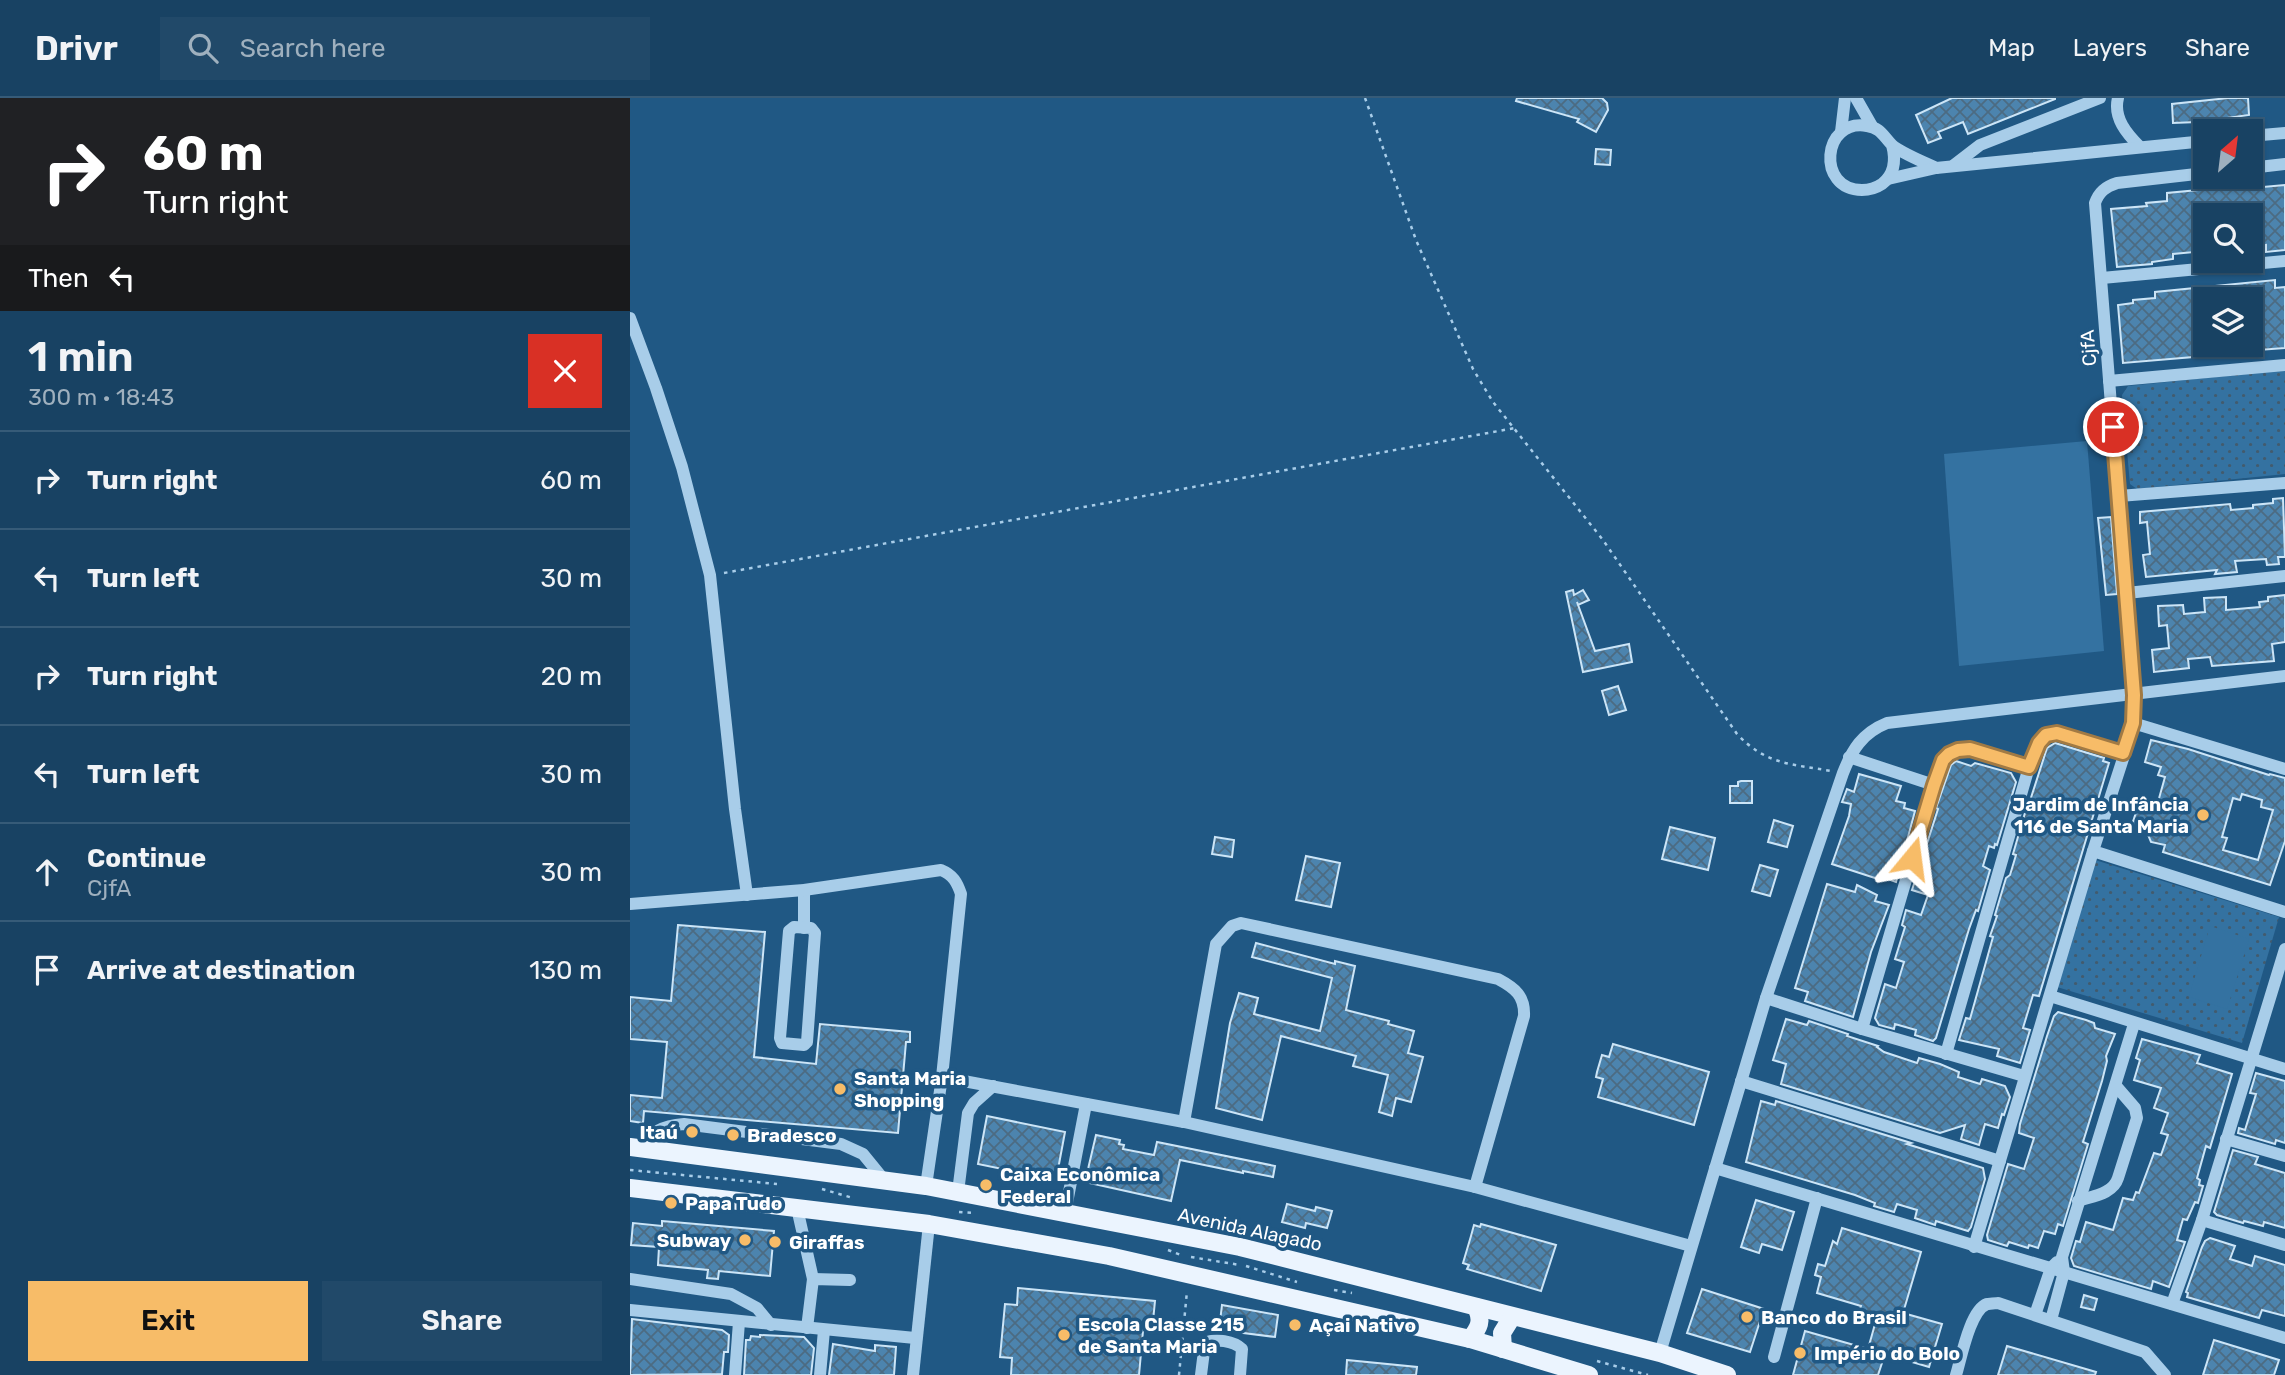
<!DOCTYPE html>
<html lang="en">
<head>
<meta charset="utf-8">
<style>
	body { margin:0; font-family:Rubik,sans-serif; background:#214969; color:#f1f3f6; height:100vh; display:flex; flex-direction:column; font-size:26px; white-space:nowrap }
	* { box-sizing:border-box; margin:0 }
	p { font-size:23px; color:#9fb0be }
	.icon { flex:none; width:38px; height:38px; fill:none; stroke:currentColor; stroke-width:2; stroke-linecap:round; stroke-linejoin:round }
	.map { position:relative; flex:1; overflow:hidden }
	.side { display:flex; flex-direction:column; background:#184263; width:630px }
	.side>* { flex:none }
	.hud { background:#202124; color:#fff; overflow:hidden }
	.needle { width:46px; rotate:28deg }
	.buttons { position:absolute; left:1563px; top:21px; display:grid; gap:14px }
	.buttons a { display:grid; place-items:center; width:70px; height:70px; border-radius:0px; background:#184263; box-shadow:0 2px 5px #0004,0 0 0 2px #365b78; font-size:35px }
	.pin { position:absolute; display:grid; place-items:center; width:60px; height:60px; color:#fff; margin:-30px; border:4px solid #fff; border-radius:50%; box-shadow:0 2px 7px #0007 }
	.me { position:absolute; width:77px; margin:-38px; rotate:16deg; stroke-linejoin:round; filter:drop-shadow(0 0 5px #0008) }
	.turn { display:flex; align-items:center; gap:24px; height:147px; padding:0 28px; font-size:32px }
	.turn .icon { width:91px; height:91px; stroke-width:2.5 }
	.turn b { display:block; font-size:49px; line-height:60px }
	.then { display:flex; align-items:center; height:66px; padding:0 28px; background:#0003; gap:14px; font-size:26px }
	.round { display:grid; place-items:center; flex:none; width:74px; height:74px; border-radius:0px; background:#214969 }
	.head { display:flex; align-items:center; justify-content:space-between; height:119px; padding:0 28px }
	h1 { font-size:42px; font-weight:600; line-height:52px }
	.cta { display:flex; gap:14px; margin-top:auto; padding:14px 28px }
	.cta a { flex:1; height:80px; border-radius:0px; background:#f7bc68; color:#111; font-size:28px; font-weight:600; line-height:80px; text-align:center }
	.cta a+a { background:#214969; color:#f1f3f6 }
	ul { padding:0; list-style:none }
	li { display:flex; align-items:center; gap:21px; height:98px; padding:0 28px; border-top:2px solid #365b78 }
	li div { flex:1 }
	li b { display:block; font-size:26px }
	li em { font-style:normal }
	header { display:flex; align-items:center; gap:42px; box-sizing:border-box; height:98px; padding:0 35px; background:#184263; border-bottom:2px solid #365b78 }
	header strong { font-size:33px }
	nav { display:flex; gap:38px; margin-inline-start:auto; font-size:24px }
	.search { width:490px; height:63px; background:#214969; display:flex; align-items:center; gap:18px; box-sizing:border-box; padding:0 24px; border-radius:0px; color:#9fb0be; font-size:26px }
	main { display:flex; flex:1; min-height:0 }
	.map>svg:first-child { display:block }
	.grass { fill:url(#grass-dots) }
	.garden { fill:#3472a1 }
	.building { fill:url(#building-cross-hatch); stroke:#cce5f7; stroke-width:2; fill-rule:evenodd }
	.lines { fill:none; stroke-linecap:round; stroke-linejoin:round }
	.path { stroke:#a8cde9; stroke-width:2.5; stroke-dasharray:3.5 5; stroke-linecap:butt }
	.minor { stroke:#a8cde9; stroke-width:12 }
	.major { stroke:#ebf4fe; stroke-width:18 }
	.route-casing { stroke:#a17a44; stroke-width:18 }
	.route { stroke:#f7bc68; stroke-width:12 }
	.poi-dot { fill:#f7bc68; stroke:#205884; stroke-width:2.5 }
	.labels { text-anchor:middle; stroke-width:7; stroke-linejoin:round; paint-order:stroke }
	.street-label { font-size:19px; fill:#fff; stroke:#205884 }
	.poi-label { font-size:19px; font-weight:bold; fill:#fff; stroke:#205884; text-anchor:start }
</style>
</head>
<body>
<header>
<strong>Drivr</strong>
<div class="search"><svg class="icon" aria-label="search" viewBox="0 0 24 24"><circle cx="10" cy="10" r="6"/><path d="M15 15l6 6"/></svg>Search here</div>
<nav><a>Map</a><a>Layers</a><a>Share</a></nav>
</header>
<main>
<section class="side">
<div class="hud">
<div class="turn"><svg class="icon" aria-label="right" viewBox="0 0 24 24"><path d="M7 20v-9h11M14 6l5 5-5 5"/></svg><div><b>60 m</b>Turn right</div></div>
<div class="then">Then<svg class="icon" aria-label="left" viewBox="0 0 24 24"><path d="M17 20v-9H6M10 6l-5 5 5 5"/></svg></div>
</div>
<div class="head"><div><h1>1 min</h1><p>300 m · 18:43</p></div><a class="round" style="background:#d93025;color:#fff"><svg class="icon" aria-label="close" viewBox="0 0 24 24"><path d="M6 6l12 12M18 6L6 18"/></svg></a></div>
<ul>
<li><svg class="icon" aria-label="right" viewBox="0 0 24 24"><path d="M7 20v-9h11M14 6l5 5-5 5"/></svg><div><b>Turn right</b></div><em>60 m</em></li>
<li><svg class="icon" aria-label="left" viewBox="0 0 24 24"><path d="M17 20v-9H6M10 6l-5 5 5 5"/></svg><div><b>Turn left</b></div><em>30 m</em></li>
<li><svg class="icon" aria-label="right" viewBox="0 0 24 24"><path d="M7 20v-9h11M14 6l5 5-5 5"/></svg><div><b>Turn right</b></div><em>20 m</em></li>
<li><svg class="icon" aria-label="left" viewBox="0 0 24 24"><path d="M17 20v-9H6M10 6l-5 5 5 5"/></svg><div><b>Turn left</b></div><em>30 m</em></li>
<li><svg class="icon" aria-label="ahead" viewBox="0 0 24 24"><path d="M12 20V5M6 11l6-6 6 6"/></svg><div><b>Continue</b><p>CjfA</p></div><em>30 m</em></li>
<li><svg class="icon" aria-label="arrive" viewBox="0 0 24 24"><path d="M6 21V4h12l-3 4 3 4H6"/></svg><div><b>Arrive at destination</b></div><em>130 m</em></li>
</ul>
<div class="cta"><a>Exit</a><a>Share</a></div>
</section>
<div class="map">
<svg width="1655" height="1277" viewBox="0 0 1655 1277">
	<defs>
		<pattern id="grass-dots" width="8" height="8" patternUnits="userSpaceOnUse" patternTransform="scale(1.75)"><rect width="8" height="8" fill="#3472a1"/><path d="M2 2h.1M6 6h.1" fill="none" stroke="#425b6e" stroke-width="1.8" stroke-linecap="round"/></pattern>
		<pattern id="building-cross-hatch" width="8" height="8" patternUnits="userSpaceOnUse" patternTransform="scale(1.75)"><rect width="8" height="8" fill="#4c84ae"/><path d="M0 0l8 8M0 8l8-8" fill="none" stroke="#4c6b82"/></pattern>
	</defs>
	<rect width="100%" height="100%" fill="#205884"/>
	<g class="grass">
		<path d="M1655,272V376L1507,391L1500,386L1492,297L1498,288Z"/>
		<path d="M1465,762L1649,819L1612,945L1427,889Z"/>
	</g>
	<g class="garden">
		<path d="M1457,343L1474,553L1329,568L1314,356Z"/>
		<path d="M1580,828L1619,841L1597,911L1559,899Z"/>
	</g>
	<g class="building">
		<path d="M887,0H972L977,5L978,12L966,34L947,24L949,21L886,3Z"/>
		<path d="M1322,0H1425V1L1338,36L1333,24L1308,34L1311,40L1298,45L1286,17Z"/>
		<path d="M1598,0H1618L1619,17L1568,24L1543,25L1542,6Z"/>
		<path d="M966,51L981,52L980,67L965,66Z"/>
		<path d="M1621,87L1622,90L1655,87V152L1636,154V147L1620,149V117H1575V162L1565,163L1564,154L1543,156V161L1522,164V166L1487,169L1481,111L1517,108L1516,105L1537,103V95Z"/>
		<path d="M1645,182V190L1655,189V250L1629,252V249L1620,250V201H1575V247H1585L1587,257L1493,265L1488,207L1503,205V202L1525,200V194Z"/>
		<path d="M1653,400L1655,459H1648L1649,466L1637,467L1636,461L1605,463L1607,474L1585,476L1587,472L1516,479L1513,457L1520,456L1518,435L1517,424L1510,425V414L1600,406L1601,412L1623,410V407L1643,405V401Z"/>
		<path d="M1481,419L1487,496L1476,497L1468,420Z"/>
		<path d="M943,492L944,497L953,492L959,502L948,507L947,504L965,553L999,546L1002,564L953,574L936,494Z"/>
		<path d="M1655,497V544L1642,546L1644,563L1582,568L1580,559L1558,561L1559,570L1524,574L1522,552L1539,550L1537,527L1529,528L1528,508L1553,507L1554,516L1575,514L1574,500L1596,499V512L1630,509L1629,504L1638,503V499Z"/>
		<path d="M988,588L996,612L979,617L972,593Z"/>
		<path d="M1521,642L1558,651L1639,677L1640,676L1655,680V743L1640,787L1533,754L1535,747L1521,744L1514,727L1501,730L1511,699L1528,704L1535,679L1528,677L1531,669L1515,664ZM1612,696L1632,702L1631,709L1643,712L1628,762L1593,752L1597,740L1592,739L1603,700L1610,702Z"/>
		<path d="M1425,645L1474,660L1473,663L1479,665L1409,898L1403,897L1393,930L1400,932L1390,965L1367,958L1369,951L1329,942L1336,920L1340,921L1363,839L1360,838L1367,818L1365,817L1376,780L1380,777L1386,757L1383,756L1397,708L1398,709L1417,650Z"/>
		<path d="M1326,663L1341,668L1345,665L1381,675L1386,684L1367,747L1365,746L1364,750L1359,748L1353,768L1360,772L1348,813L1346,812L1339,831L1306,940L1303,943L1285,937L1286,932L1265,926L1264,931L1249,927L1245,920L1255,886L1266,890L1274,864L1265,861L1275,829L1272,827L1276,812L1291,817L1298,797L1282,792L1283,789L1308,711L1306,710L1313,690L1321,667Z"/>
		<path d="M1229,676L1271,688L1266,703L1275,705L1274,710L1285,713L1266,784L1252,779L1251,782L1202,766L1219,718L1221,706L1212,704L1217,691L1224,694Z"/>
		<path d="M1111,683H1122V705H1100V688H1108V684Z"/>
		<path d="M1144,722L1163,728L1157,749L1138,744Z"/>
		<path d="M1040,729L1085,740L1078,772L1032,761Z"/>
		<path d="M585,739L604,742L602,759L582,756Z"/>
		<path d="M676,758L710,765L701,809L666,802Z"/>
		<path d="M1130,767L1148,772L1140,798L1122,793Z"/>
		<path d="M1197,786L1225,794L1227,787L1247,797L1245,803L1259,807L1241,854L1223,919L1175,903L1178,894L1165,890Z"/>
		<path d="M48,827L135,834L124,959L186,966L190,926L280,934V944H276L268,1035L14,1013L13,1025L0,1023V997L32,1000L37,944L0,941V899L41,903Z"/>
		<path d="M626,845L705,866V863L725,868L716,912L759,923L758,926L784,933L778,955L793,959L781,1004L766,1000L762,1018L749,1014L758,977L723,968L726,958L651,938L632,1022L586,1010L600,925L609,895L628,900L624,916L690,933L702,880L622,859Z"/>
		<path d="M1428,914L1456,922L1464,925L1465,930L1485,936L1476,958L1477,963L1472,983L1453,1044L1458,1046L1433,1128L1428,1126L1425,1136L1414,1133L1408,1150L1399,1147L1398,1150L1379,1144L1377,1148L1358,1142L1357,1137L1378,1066L1394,1071L1404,1040L1389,1035L1390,1026L1417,938L1424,918Z"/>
		<path d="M1156,921L1177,927L1179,923L1218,936L1217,938L1248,948L1247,949L1254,954L1287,965L1289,960L1310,966L1329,974L1328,979L1350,986L1352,981L1375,988L1380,999L1374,1017L1372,1016L1368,1030L1355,1026L1349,1047L1331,1041L1335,1027L1310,1035L1151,986L1156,966L1143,962Z"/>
		<path d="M1512,941L1570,957L1567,965L1602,976L1580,1050L1576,1048L1567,1080L1570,1082L1569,1087L1573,1088L1568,1105L1565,1104L1557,1122L1553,1121L1547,1142L1555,1144L1539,1189L1523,1183L1521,1191L1444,1168L1441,1160L1446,1143L1450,1144L1456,1124L1483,1132L1493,1100L1503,1102L1506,1094L1509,1095L1524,1055L1531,1057L1538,1037L1531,1035L1538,1015L1524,1010L1531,990L1504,982L1510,962L1506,960Z"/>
		<path d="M983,946L1079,974L1064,1027L968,999L973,981L966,979L967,974L972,957L979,959Z"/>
		<path d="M1626,975L1655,983V1045L1646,1042L1645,1046L1608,1035L1609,1030L1615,1032L1626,996L1620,995Z"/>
		<path d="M1131,1003L1145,1007L1146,1003L1281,1045L1277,1046L1353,1070L1355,1081L1341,1129L1338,1133L1306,1123L1305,1127L1285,1120L1287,1112L1267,1106L1264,1114L1244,1108L1245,1105L1225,1097L1116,1064Z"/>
		<path d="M357,1018L435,1034L426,1082L348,1066Z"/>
		<path d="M466,1037L490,1042L489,1046L494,1047L493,1051L524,1057L527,1044L645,1068L643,1079L613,1073V1075L550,1062L541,1103L455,1084Z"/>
		<path d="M1603,1052L1628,1059L1625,1066L1655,1075V1130L1634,1124L1633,1128L1614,1123L1613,1125L1587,1117L1584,1114Z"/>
		<path d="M1126,1102L1164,1114L1152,1152L1132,1146L1129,1155L1111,1149Z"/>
		<path d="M657,1106L685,1113L686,1109L702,1113L697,1130L676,1125L675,1130L652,1124Z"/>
		<path d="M32,1123L144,1133L140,1178L89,1173L88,1181L77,1180L78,1172L28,1167L29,1149L1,1147L3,1125L32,1128Z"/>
		<path d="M851,1126L926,1147L911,1193L837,1171L839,1167L833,1165L841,1138L844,1127L850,1129Z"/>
		<path d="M1212,1130L1291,1154L1273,1215L1312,1226L1299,1269L1255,1256L1248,1277H1163L1175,1233L1238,1251L1247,1219L1229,1214L1231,1208L1187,1195L1191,1179L1185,1177L1188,1166L1195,1168L1203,1143L1207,1146Z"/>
		<path d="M1580,1140L1605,1148L1600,1161L1622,1168L1625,1158L1655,1167V1218L1632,1212L1629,1220L1557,1199L1558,1195L1556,1194L1572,1149L1575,1143Z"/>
		<path d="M388,1190L525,1203L523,1223L514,1222L509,1277H381L382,1260L370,1259L375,1206L387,1207Z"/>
		<path d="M1072,1191L1134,1211L1120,1254L1057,1235Z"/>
		<path d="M1454,1197L1467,1201L1464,1212L1451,1209Z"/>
		<path d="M592,1207L648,1217L645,1239L589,1232Z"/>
		<path d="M2,1221L92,1232L99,1237L98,1254H94L92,1276L0,1277Z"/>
		<path d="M130,1237L174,1239L184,1250L181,1277H114L116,1242H120L121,1238L130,1239Z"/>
		<path d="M1584,1242L1649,1262L1644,1277H1573Z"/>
		<path d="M203,1246L245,1253V1247L266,1249L264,1277H199Z"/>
		<path d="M1377,1248L1466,1274L1465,1277H1368Z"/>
		<path d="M717,1262L787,1269L786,1277H716Z"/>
	</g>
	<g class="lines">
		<g class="path">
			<path d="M735,0L786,142L843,271L863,304L973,442L1107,636C1136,667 1162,666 1201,673"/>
			<path d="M94,475L885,330"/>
			<path d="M0,1072L147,1086"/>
			<path d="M192,1091L223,1100"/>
			<path d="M329,1114L344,1115"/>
			<path d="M538,1152L551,1157"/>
			<path d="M561,1159L610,1167"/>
			<path d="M616,1168L667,1184"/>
			<path d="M704,1192L722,1195"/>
			<path d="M967,1263L1018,1277"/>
			<path d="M549,1277L557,1193"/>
		</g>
		<g class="minor">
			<path d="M1226,0L1242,28"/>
			<path d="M1488,0C1483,20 1497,36 1510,49"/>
			<path d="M1211,34L1215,0"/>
			<path d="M1620,38L1655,35"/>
			<path d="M1262,47C1266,62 1265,76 1252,86C1246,90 1239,92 1232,92C1186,92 1192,20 1237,28C1251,30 1253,38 1262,47C1271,55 1294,64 1306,70"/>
			<path d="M1324,67L1350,47L1470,0"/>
			<path d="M1620,70L1655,66"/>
			<path d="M1575,75L1487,85C1475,89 1469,94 1465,105L1504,597L1502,633L1463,753L1655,814"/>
			<path d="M1258,81L1306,70L1575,43"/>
			<path d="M1472,180L1655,163"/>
			<path d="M0,220L26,290L52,369L80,477L105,711L117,797"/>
			<path d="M1479,283L1655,267"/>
			<path d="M1489,398L1655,385"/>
			<path d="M1497,495L1655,478"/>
			<path d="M1503,625L1655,671"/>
			<path d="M1219,659L1304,687L1232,931"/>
			<path d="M1399,669L1409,645L1416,637L1427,635L1493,655"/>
			<path d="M1304,687C1307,678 1309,668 1315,661C1330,640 1378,663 1399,669L1316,956"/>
			<path d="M174,792V830"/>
			<path d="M0,806L174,792L311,772C323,777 327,784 331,796L312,979L554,1024L845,1089L1061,1148"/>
			<path d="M164,829L181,830L185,835L177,944L174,947L152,945L150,940L159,833Z"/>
			<path d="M1420,898L1655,971"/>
			<path d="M1136,900L1232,931L1394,978"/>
			<path d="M1111,983L1370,1063"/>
			<path d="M554,1024L586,846L602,828L611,825L868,881C885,890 895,898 894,918L845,1089"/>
			<path d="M1596,1041L1655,1058"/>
			<path d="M7,1050C24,1034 30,1028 54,1026L211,1046L233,1056L255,1083"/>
			<path d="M1085,1070L1655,1240"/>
			<path d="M296,1088L312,979"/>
			<path d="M328,1094L338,1015L344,1005L363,988"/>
			<path d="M1448,1103C1463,1098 1483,1096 1488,1080L1507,1020L1505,1010L1486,988"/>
			<path d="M167,1110L183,1181"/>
			<path d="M435,1115L456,1006"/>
			<path d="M1572,1122L1655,1147"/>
			<path d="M1344,1149L1463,753"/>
			<path d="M0,1181L101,1196L127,1210L141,1227"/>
			<path d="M1542,1206L1572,1122L1655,851"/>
			<path d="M0,1212L285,1240"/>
			<path d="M1405,1217L1421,1170L1427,1164"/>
			<path d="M1421,1222L1434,1174L1432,1159L1504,926"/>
			<path d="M177,1230L183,1181L220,1182"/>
			<path d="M1030,1255L1136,900L1213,675C1222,652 1232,635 1257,625L1655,578"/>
			<path d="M1144,1259L1187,1100"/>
			<path d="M105,1277L109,1224"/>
			<path d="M190,1277L194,1232"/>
			<path d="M283,1277L299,1126"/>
			<path d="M571,1277L575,1245C585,1240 604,1243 612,1251L610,1277"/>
			<path d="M1326,1277C1331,1261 1340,1212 1357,1206C1358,1206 1367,1205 1368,1205L1515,1254L1535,1277"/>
		</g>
		<g class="major">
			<path d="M0,1049L296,1088L610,1149L1030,1255L1097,1277"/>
			<path d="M0,1090L299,1126L479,1158L840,1241L959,1277"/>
			<path d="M840,1241C849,1230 853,1223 846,1209"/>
			<path d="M873,1251L872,1235L882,1219"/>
		</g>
	</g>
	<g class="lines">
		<defs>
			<path id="route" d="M1282,760L1304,687L1313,662L1319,656L1328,652L1340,651L1399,669L1409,645L1416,637L1427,635L1493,655L1503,625L1504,597L1483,329"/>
		</defs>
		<use href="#route" class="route-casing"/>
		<use href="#route" class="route"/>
	</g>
	<g class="poi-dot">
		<circle cx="1573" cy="717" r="7"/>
		<circle cx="210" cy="991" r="7"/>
		<circle cx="62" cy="1034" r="7"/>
		<circle cx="103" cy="1037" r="7"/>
		<circle cx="356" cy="1087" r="7"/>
		<circle cx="41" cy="1105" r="7"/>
		<circle cx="115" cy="1142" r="7"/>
		<circle cx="145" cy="1144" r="7"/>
		<circle cx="1117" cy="1219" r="7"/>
		<circle cx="665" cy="1227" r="7"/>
		<circle cx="434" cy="1237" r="7"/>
		<circle cx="1170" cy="1255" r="7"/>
	</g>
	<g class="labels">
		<g class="street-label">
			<text transform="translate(1458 250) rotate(-94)" y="7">CjfA</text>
			<text transform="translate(620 1131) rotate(12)" y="7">Avenida Alagado</text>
		</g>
		<g class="poi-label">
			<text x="1559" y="713" text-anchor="end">Jardim de Infância<tspan x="1559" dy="22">116 de Santa Maria</tspan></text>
			<text x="224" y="987">Santa Maria<tspan x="224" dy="22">Shopping</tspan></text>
			<text x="48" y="1041" text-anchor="end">Itaú</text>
			<text x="117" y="1044">Bradesco</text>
			<text x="370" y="1083">Caixa Econômica<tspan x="370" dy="22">Federal</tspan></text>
			<text x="55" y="1112">Papa Tudo</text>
			<text x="101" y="1149" text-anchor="end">Subway</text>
			<text x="159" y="1151">Giraffas</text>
			<text x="1131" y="1226">Banco do Brasil</text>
			<text x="448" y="1233">Escola Classe 215<tspan x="448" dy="22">de Santa Maria</tspan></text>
			<text x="679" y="1234">Açai Nativo</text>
			<text x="1184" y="1262">Império do Bolo</text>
		</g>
	</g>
</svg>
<div class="buttons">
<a><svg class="needle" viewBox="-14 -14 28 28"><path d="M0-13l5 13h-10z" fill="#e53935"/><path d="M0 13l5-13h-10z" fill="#9fb0be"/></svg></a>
<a><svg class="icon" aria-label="search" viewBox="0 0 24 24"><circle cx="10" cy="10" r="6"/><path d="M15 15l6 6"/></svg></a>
<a><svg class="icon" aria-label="layers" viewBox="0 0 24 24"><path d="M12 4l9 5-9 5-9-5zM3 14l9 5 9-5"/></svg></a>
</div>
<div class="pin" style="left:1483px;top:329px;background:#d93025"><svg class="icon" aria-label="arrive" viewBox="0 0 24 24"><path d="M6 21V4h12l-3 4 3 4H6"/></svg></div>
<svg class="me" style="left:1282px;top:760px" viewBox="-20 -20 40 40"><path d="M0-17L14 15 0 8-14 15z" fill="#f7bc68" stroke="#fff" stroke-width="4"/></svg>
</div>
</main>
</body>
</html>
